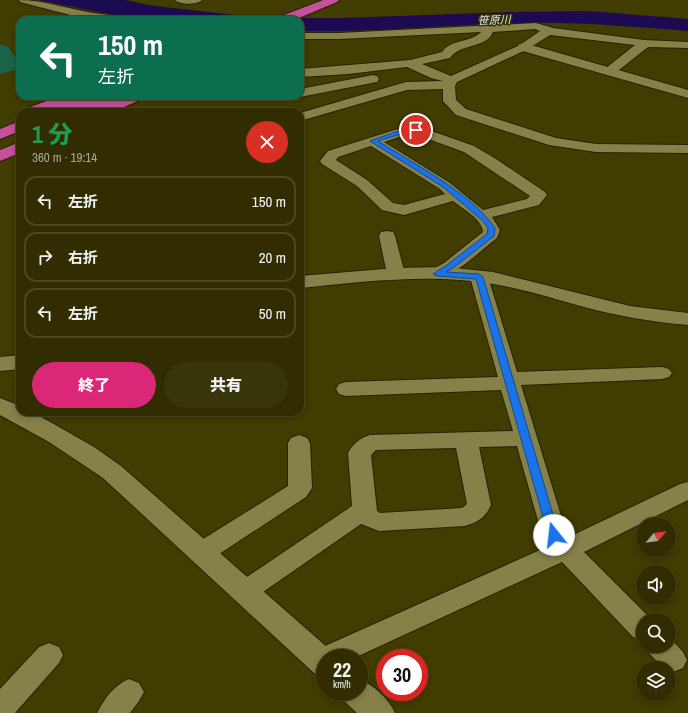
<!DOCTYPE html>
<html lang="ja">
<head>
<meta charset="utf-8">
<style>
	body { margin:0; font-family:"Archivo Narrow","Noto Sans JP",sans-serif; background:#39350a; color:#f1f3f6; height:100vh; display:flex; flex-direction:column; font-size:15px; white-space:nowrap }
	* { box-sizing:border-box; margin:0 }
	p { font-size:13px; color:#a8a899 }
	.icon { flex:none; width:22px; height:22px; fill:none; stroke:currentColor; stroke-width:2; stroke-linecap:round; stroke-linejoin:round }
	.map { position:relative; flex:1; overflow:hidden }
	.drawer { position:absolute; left:16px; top:108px; width:288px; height:308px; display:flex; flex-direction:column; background:#312d00; border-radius:12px; box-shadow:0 2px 6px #0003,0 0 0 1px #4c4922 }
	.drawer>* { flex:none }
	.banner { position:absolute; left:16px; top:16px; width:288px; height:84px; border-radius:12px; box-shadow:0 2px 6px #0003,0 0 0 1px #4c4922; background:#0b6e4f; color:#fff; overflow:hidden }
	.needle { width:26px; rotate:62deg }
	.buttons { position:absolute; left:636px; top:517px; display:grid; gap:8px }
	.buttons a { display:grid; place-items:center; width:40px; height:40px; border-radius:50%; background:#312d00; box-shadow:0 2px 6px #0003,0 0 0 1px #4c4922; font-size:20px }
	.speed { position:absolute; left:316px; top:649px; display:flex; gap:8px; font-size:20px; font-weight:700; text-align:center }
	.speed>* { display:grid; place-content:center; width:52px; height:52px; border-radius:50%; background:#312d00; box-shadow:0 2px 6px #0003,0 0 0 1px #4c4922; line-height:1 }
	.speed small { font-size:10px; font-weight:400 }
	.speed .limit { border:6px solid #d22; background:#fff; color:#111 }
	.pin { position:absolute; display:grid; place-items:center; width:34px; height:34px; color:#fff; margin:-17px; border:2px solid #fff; border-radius:50%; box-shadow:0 1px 4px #0007 }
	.me { position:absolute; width:44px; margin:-22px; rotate:344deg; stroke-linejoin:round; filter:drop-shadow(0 0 3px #0008) }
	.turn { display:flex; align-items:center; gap:14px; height:84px; padding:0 16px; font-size:18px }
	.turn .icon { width:52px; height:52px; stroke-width:2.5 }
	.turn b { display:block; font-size:28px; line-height:34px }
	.round { display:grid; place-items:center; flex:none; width:42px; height:42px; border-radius:21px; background:#39350a }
	.overview { display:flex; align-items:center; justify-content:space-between; height:68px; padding:0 16px }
	h1 { font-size:24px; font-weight:800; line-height:30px; color:#1e9e55 }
	.action { display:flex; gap:8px; margin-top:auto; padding:8px 16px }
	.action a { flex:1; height:46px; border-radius:24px; background:#db2777; color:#fff; font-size:16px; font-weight:800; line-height:46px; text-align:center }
	.action a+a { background:#39350a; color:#f1f3f6 }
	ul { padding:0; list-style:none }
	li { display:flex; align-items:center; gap:12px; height:50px; margin:0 8px 6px; padding:0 8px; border:2px solid #4c4922; border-radius:12px }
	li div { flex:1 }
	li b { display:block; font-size:15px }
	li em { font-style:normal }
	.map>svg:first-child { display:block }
	.green { fill:#196449 }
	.water { fill:#1c0b52 }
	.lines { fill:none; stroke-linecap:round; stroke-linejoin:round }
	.street-casing { stroke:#252305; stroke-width:2 }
	.secondary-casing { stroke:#252305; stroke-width:2 }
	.highway-casing { stroke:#252305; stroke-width:2 }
	.street { fill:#868149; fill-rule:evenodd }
	.secondary { fill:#868149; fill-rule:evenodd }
	.highway { fill:#c5519b; fill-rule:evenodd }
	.route { fill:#1a73e8; stroke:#114b97 }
	.labels { text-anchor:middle; stroke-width:3; stroke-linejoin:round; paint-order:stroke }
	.far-water-label { font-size:11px; font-style:italic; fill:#e0e1f7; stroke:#363205 }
</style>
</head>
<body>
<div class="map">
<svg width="688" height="713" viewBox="0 0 688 713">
	<rect width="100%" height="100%" fill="#413c00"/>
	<path class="green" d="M0,44L8,47L20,63V65L14,70L0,74Z"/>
	<path class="water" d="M38,0H126L147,5L261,18H344L511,12L588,11L688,19V31C634,27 581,22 527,23C452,24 376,33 300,31V20H139Z"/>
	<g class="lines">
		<defs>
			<g id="street">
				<path d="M19,0C47,0 73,11 101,14C108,15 120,15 124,20H95L82,18L20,2Z"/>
				<path d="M175,0H202C197,5 180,5 175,0Z"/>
				<path d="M536,23L553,28L644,40L688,42V48L648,47L614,74H606L604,71L606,68L635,45L550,35L528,49L457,82L455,86L456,100L466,109L556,138L596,144L688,145V153L596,152L549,145L456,115L443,101V89L407,90L300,121V113L406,82L443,81L431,78L407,67L348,74L300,77V69L410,60L442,52C451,39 470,43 481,32L339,39H300V33H339ZM535,29L540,31L520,45L451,76L422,64L450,58C460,43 486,49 493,32Z"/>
				<path d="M373,75L377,76L379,79L377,82L300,97L297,96H300V89Z"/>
				<path d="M404,127L423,128L474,146L496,159L545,192L547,195L539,205L492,217L500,230L497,238C485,247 451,279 437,279C435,279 433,278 431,278L428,274L431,270L444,263L483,232C482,219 463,209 453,201L404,215L382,210L357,186L322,164L320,161L328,151ZM405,135H417L464,152L530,196L527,199L483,210L450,183L384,142ZM371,146L440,189L445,194L404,205L393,203L367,180L336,160L338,157Z"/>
				<path d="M387,231L393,232L395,236L405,274L402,278L396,279L390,278L387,274L379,236L381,232Z"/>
				<path d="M479,272L485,273L488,277L517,372L662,367L669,369L672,373L669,377L662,379L521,385L566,532L569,537L680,484L688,482V500L584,552L652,620H643V640L633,637L562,562L354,658H325V670L316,666L312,658L316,650L549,546L542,535L517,446L479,447L491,505C485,518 478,522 465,526L379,531L361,524L253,599L244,602L235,599L231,592L235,585L352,506L348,453C353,444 360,438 370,435L513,431L501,390L346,396L339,394L336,389L339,384L346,382L498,377L470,277L473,273ZM456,448L467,504L462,508L380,513L377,511L371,455L376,450Z"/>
				<path d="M299,435L307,438L310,443L312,488L306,497L210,560L201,563L192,560L188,553L192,546L288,486V443L291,438Z"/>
				<path d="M669,637L683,652L687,660L683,668L673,672L669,671V668H663L650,654L646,646H669Z"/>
				<path d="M49,643L59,647L63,655L59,663L15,713H0V689L39,647Z"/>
				<path d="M129,679L139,683L144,692L139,701L130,713H97C104,699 114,685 129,679Z"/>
			</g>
			<g id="secondary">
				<path d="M524,43L688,90V98L519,50L518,47L519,44Z"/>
				<path d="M445,267L493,272L630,306L688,313V325C652,322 618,316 584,307C554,299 524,289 493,284C429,273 364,282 300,288V276L396,268Z"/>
				<path d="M20,355V369L0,371V357Z"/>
				<path d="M0,398L20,406V412H32L52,423L94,447L121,466L336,655L338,658H325V677L314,673L103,478L49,442L0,415Z"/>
				<path d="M359,679C374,685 389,699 395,713H357L345,702L340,692H359Z"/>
			</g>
			<g id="highway">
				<path d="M323,0H339L337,2L294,20H277L279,17Z"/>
				<path d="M60,96H100L99,98L104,96H144L142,99L113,112H96L97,109L90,112H76L75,110L76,108L65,112H55L53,108L44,112H23L25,109Z"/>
				<path d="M20,121V131L0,139V129Z"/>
				<path d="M20,142V153L0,161V150Z"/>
			</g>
		</defs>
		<use href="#street" class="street-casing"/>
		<use href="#secondary" class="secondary-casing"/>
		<use href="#highway" class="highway-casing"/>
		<use href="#street" class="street"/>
		<use href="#secondary" class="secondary"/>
		<use href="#highway" class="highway"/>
	</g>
	<path class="route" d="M404,129L416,128L419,130L416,132H407L378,141C414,164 471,193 495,228L494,236L453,268L446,272L479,274L483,277L559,535L558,538L554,540L550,538L548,535L476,279L437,276L433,274L447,265L487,234L488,228L483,221L443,187L370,141Z"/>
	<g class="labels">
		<g class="far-water-label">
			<text transform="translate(494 20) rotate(-2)" y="4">笹原川</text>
		</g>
	</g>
</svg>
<div class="buttons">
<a><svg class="needle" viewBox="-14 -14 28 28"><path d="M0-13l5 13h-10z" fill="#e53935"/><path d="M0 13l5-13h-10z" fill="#a8a899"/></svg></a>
<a><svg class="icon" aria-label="sound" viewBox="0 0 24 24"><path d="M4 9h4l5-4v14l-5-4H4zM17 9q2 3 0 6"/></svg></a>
<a><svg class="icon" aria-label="search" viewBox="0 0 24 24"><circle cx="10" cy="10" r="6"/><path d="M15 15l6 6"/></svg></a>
<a><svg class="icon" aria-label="layers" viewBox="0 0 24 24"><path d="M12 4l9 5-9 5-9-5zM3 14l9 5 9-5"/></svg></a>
</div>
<div class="speed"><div>22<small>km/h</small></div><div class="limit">30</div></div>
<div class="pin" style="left:416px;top:130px;background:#d93025"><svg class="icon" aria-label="arrive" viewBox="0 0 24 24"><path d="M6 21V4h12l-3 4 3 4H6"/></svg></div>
<svg class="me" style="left:554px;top:535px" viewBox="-20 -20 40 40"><circle r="19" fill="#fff"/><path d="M0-13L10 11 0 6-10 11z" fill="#1a73e8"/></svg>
<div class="banner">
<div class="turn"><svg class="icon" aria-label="left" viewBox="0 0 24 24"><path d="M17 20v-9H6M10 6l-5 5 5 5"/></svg><div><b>150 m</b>左折</div></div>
</div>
<section class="drawer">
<div class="overview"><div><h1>1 分</h1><p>360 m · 19:14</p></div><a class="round" style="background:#d93025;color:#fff"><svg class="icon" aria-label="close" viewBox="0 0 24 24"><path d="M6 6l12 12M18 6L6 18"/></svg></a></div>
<ul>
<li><svg class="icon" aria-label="left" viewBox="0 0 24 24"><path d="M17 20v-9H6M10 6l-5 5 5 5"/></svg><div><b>左折</b></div><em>150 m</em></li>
<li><svg class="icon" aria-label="right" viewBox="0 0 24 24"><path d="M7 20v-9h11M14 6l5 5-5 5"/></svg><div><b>右折</b></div><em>20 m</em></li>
<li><svg class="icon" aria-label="left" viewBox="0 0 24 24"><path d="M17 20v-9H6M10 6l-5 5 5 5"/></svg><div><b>左折</b></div><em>50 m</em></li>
</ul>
<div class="action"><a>終了</a><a>共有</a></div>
</section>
</div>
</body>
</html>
